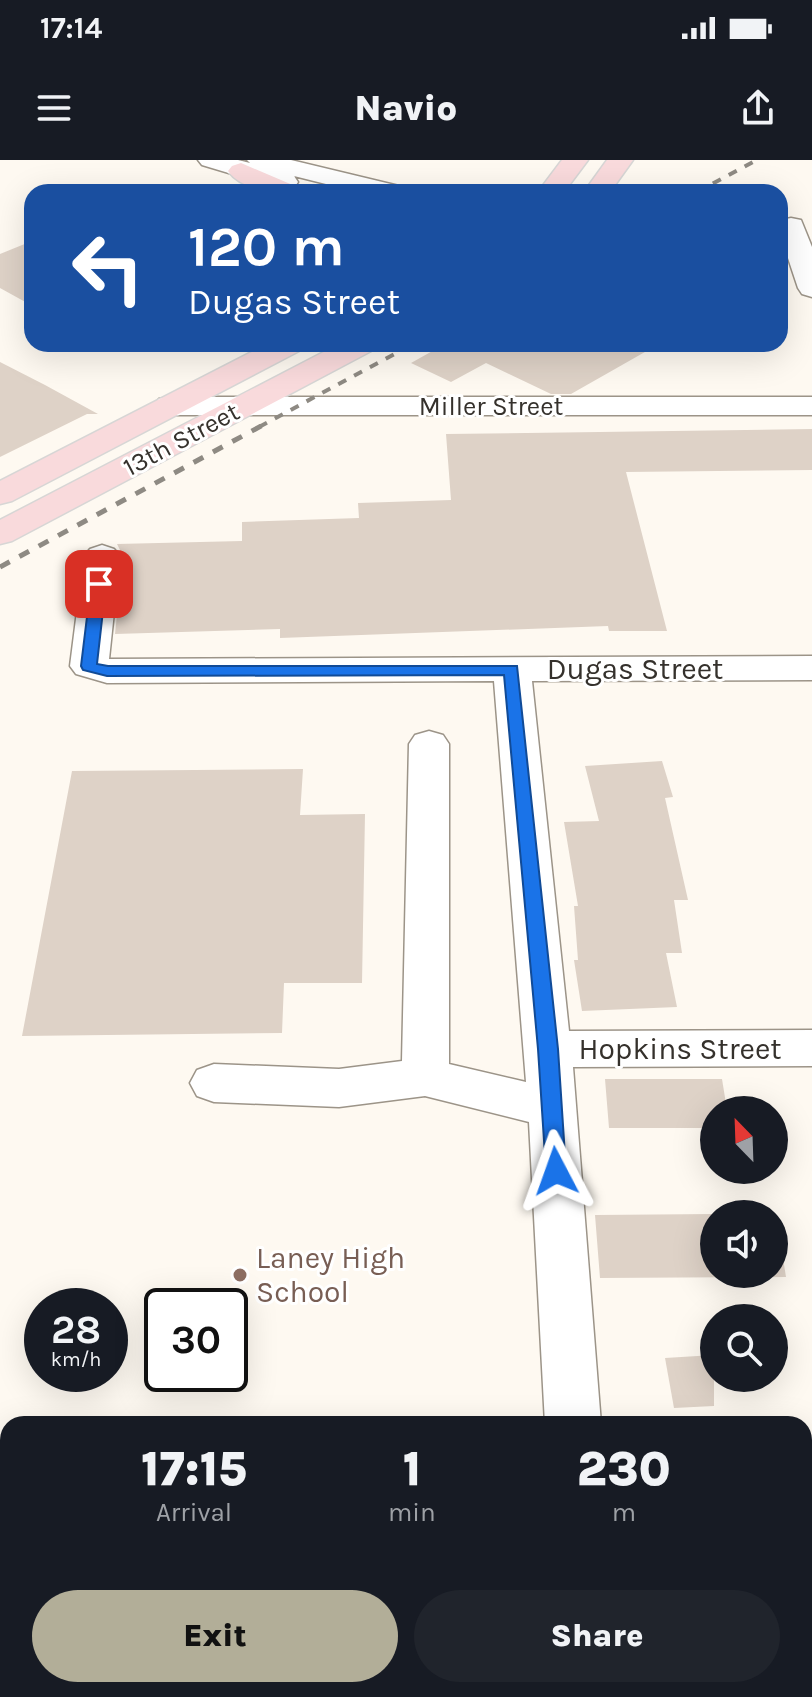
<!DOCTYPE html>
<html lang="en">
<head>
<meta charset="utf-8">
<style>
	body { margin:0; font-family:Karla,sans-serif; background:#20242c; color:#f1f3f6; height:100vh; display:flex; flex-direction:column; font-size:30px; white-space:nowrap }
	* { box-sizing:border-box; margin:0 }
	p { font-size:26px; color:#9ea1a6 }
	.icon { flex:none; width:44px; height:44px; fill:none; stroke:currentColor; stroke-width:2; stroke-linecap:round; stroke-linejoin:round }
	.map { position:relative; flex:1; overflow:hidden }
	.drawer { position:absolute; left:0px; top:1256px; width:812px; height:282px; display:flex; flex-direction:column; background:#171b24; border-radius:24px 24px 0 0; box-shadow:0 8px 32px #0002 }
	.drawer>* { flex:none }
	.guide { position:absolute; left:24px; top:24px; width:764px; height:168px; border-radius:24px; box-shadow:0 8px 32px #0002; background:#1a4fa0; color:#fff; overflow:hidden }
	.needle { width:52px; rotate:337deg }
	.tools { position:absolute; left:700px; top:936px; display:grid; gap:16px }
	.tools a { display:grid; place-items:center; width:88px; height:88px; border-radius:50%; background:#171b24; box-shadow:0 8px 32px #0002; font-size:40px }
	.speed { position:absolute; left:24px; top:1128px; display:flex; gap:16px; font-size:40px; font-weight:700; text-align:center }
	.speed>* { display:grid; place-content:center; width:104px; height:104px; border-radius:50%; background:#171b24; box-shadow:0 8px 32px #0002; line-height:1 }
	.speed small { font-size:20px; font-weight:400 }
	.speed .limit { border:4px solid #111; border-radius:12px; background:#fff; color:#111 }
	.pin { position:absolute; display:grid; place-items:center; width:68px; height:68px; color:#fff; margin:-34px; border-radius:16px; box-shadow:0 4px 12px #0006 }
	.me { position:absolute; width:88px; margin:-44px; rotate:356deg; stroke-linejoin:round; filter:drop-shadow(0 0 6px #0008) }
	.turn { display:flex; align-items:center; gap:28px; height:168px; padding:0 32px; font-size:36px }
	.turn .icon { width:104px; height:104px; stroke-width:2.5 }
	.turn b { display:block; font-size:56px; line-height:68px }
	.eta { display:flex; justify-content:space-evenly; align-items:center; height:136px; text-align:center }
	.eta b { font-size:48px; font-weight:800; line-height:56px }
	.action { display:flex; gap:16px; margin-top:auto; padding:16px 32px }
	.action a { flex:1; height:92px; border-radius:48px; background:#b2ae98; color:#111; font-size:32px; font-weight:800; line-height:92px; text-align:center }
	.action a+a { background:#20242c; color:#f1f3f6 }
	.status { display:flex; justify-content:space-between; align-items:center; height:56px; padding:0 40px; background:#171b24; direction:ltr }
	.status svg { height:22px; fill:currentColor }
	header { display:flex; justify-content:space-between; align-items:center; height:104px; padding:0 32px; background:#171b24; font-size:36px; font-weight:800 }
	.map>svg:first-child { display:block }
	.building { fill:#ded2c7 }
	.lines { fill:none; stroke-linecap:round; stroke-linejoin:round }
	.minor-casing { stroke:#9c9488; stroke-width:3 }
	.major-casing { stroke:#d7d6d5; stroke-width:3 }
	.minor { fill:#fff; fill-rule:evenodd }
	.major { fill:#f9dadc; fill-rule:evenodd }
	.rail-far1 { stroke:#8e8a83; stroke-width:4; stroke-dasharray:9 9; stroke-linecap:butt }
	.rail { stroke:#8e8a83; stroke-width:5; stroke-dasharray:11 11; stroke-linecap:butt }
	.route { fill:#1a73e8; stroke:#114b97; stroke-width:2 }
	.education-dot { fill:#8d6e63; stroke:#fff; stroke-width:3 }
	.labels { text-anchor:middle; stroke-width:6; stroke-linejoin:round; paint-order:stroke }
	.far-street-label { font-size:26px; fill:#35312c; stroke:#fff }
	.street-label { font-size:30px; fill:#35312c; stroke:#fff }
	.education-label { font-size:30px; fill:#785e54; stroke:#fff; text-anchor:start }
</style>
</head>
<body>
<div class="status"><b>17:14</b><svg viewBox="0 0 49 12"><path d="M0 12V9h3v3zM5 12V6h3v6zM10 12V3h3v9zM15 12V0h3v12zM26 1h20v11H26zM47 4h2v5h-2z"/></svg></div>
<header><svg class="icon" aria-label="menu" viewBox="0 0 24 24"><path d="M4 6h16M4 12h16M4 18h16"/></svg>Navio<svg class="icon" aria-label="share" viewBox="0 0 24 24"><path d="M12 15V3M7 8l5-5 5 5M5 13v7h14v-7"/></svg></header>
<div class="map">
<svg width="812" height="1537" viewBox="0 0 812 1537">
	<rect width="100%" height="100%" fill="#fef9f1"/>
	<g class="building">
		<path d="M32,81V121L29,144L0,128V94Z"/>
		<path d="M445,184H659L571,234H551L486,203L451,222L411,203Z"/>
		<path d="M0,202L45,225L98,254H87L0,297Z"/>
		<path d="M812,269V310L626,312L667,471H609L608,466L280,478V469L115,474L123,396L117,384L242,381V362L359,358L358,343L451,340L446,274Z"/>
		<path d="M662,601L673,637L665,638L688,740H674L682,793H666L677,847L582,851L574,800H578L574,746H578L564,662L599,661L585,606Z"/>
		<path d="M303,609L300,655L365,654L362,823H284L282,873L22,876L72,611Z"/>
		<path d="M605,919H722L727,950H714V968H609Z"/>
		<path d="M714,1054V1114H774L776,1054L786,1117L600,1118L595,1055Z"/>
		<path d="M714,1195V1246L674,1248L665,1198Z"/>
	</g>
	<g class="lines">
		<defs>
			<g id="minor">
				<path d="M198,0H238L250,3L247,0H291L399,26L403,32H358L286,14L294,16L298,22L294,28L285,30L202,5Z"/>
				<path d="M791,58L801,60L812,87V137L802,134L798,128L780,74L781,60Z"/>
				<path d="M170,237H812V255H170L159,253L154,246L159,239Z"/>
				<path d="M102,385L114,389L120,396L109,499L812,496V520L532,521L569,871L812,870V906L573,907L601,1264H545L529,962L425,936L339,947L214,942L197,936L190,923L197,910L214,904L339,909L402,901L409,584L415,575L429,571L443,575L449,584V904L526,922L494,521L107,523L76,514L70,506L84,396L90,389Z"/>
				<rect x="559" y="1530" width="62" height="7"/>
			</g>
			<g id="major">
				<path d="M562,0H588L564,32H538Z"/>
				<path d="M607,0H633L610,32H584Z"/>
				<path d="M241,3L295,26L299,32C275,32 244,32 228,11L232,6Z"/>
				<path d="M267,184H305L301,190L12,341L0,344V321Z"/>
				<path d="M339,184H377L373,190L12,381L0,384V360Z"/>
			</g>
		</defs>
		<use href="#minor" class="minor-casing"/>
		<use href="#major" class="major-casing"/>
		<use href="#minor" class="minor"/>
		<use href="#major" class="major"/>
		<g class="rail-far1">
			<path d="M697,32L757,0"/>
			<path d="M259,267L413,184"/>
		</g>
		<path class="rail" d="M0,407L263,265"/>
	</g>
	<path class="route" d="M99,419L106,424L97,504L108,506H517L558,889L566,1011L563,1017L556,1020L549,1017L546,1011L538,889L504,515L107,516L83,510L81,506L91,424Z"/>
	<circle class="education-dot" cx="240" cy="1115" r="8"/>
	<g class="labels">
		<g class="far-street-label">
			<text x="491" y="255">Miller Street</text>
			<text transform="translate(181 279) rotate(-28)" y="9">13th Street</text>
		</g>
		<g class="street-label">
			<text x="635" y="519">Dugas Street</text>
			<text x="680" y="899">Hopkins Street</text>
		</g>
		<g class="education-label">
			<text x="256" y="1108">Laney High<tspan x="256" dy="34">School</tspan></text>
		</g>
	</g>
</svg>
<div class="tools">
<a><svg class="needle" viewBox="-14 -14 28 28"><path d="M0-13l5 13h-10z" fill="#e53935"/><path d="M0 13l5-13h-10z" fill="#9ea1a6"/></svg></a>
<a><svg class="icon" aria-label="sound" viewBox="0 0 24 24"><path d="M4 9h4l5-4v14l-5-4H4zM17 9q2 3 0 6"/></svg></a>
<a><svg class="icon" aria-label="search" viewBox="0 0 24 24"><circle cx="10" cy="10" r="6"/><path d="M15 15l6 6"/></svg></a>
</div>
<div class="speed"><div>28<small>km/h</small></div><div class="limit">30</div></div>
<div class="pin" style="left:99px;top:424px;background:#d93025"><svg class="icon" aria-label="arrive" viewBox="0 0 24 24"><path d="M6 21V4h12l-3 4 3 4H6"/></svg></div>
<svg class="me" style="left:556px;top:1011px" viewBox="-20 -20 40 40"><path d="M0-17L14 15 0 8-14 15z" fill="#1a73e8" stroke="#fff" stroke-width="4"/></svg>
<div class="guide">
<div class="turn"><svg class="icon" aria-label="left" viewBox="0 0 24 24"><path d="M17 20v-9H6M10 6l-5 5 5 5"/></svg><div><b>120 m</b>Dugas Street</div></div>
</div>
<section class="drawer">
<div class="eta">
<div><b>17:15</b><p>Arrival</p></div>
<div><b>1</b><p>min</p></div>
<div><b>230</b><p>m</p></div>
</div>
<div class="action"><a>Exit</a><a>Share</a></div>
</section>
</div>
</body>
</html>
